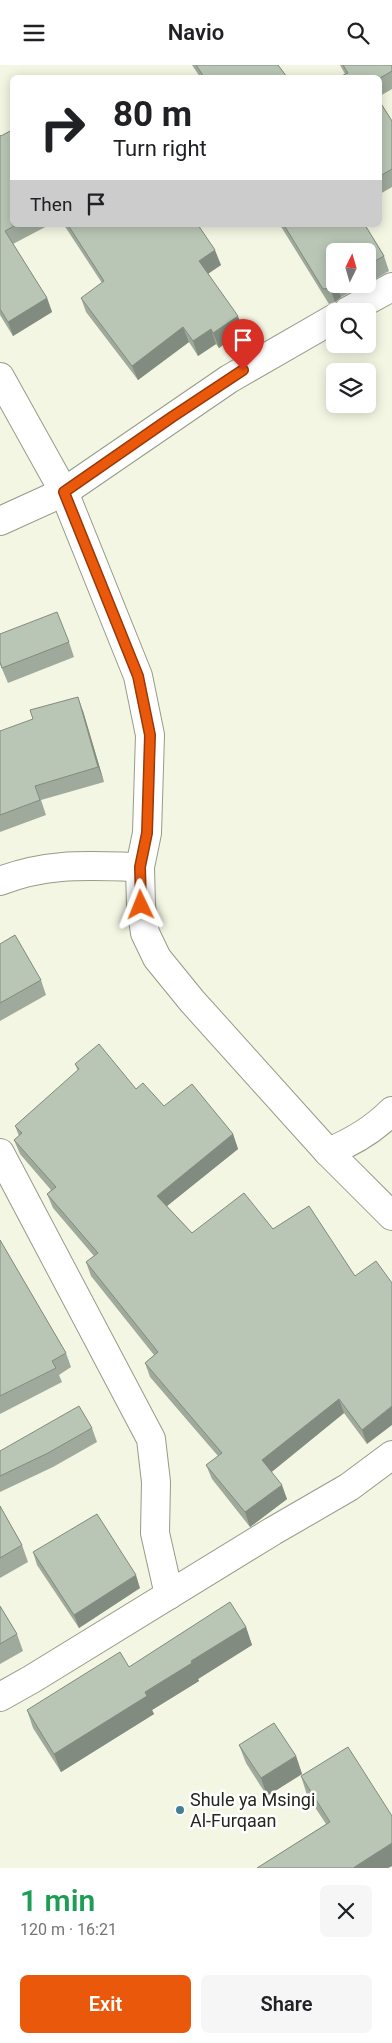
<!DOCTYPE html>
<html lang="en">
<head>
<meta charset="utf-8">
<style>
	body { margin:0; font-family:Roboto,sans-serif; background:#f6f6f6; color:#202124; height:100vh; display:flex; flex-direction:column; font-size:19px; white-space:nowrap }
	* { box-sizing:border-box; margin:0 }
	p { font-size:16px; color:#757577 }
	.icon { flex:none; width:28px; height:28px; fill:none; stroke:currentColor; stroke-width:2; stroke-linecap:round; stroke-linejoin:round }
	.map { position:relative; height:1803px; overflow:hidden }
	.side { display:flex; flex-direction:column; background:#fff; flex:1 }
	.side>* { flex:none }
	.banner { position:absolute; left:10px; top:10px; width:372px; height:152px; border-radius:8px; box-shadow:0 2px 12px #0003; background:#fff; color:#202124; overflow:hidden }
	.needle { width:32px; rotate:5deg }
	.controls { position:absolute; left:326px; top:178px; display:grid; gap:10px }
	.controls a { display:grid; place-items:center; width:50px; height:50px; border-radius:8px; background:#fff; box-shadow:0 2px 12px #0003; font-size:25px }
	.pin { position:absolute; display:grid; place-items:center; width:42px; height:42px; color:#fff; margin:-51px -21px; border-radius:50% 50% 50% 0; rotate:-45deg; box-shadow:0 0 5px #0007 }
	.pin .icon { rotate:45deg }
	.me { position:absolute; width:55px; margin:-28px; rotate:358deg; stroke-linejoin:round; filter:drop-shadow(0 0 4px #0008) }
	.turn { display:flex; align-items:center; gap:18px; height:105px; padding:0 20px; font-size:22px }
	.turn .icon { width:65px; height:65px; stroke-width:2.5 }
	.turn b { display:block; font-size:35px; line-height:42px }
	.then { display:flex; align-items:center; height:48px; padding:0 20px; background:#0003; gap:10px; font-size:19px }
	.round { display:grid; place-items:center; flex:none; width:52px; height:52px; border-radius:8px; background:#f6f6f6 }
	.summary { display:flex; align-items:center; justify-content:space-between; height:85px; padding:0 20px }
	h1 { font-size:30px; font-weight:600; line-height:38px; color:#1e9e55 }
	.primary-button { display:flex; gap:10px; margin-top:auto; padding:10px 20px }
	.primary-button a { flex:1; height:58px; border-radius:8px; background:#ea580c; color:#fff; font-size:20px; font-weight:600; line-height:58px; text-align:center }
	.primary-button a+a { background:#f6f6f6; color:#202124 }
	header { display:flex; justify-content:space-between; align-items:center; height:65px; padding:0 20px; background:#fff; font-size:22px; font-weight:600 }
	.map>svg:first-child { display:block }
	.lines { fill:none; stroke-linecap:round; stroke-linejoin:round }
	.minor-casing { stroke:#979b89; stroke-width:30 }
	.minor { stroke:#fff; stroke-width:28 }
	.wall { fill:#9faa9c }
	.shaded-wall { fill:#828b7f }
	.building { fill:#b9c6b5; stroke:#828b7f }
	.route-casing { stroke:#983908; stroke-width:12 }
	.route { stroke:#ea580c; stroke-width:9 }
	.poi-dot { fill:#417f94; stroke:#fff; stroke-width:2 }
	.labels { text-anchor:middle; stroke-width:5; stroke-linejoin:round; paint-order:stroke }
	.poi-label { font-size:18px; fill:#24261f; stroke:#fff; text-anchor:start }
</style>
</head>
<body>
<header><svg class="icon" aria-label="menu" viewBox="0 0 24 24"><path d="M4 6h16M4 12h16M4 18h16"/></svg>Navio<svg class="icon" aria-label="search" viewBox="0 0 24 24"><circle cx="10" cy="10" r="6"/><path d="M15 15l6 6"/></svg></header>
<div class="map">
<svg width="392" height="1803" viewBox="0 0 392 1803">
	<rect width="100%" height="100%" fill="#f2f6e2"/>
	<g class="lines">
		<defs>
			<g id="minor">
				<path d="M348,246L392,222"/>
				<path d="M0,312L64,427L138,611L150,670L147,768L140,802L141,841L145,868L157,893L192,936L328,1087L392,1151"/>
				<path d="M0,456L64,427L229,314L335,253"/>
				<path d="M0,816C49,797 89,801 140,802"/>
				<path d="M328,1087C353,1077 373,1065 392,1046"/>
				<path d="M0,1088L151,1374L156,1417L155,1468L169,1530"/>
				<path d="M0,1632L32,1614L273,1466L349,1422L392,1390"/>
			</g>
		</defs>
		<use href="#minor" class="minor-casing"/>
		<use href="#minor" class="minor"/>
	</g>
	<g class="wall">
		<path d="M192,0H278L287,12H200Z"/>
		<path d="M340,0H392V24L380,31V12L345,9Z"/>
		<path d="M380,37L392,56V122L380,129Z"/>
		<path d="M0,70L12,160H49L13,179L47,233L52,247L13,271L0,250Z"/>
		<path d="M64,160H198L221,200L208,208L243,265L219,283L216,279L198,291L189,277L138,315L86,247L81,233L102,218Z"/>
		<path d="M280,160H365L384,191L389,206L368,218V186H335V219H365L341,232L335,237L329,239Z"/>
		<path d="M0,569L69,577L74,592L8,618L0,599Z"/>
		<path d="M83,646L104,717L41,735L46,750L0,767V666Z"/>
		<path d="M0,879L41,915L46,930L0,956Z"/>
		<path d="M75,999L136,1024L164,1041L233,1069L238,1084L167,1141L192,1168L273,1164L309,1141L367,1379L344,1348L271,1407L287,1434L250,1462L212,1414L206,1400L218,1391L150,1312L145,1298L154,1290L91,1211L86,1197L94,1191L53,1143L47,1129L51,1125L20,1089L14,1075L19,1071L15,1061L78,1006Z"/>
		<path d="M0,1175L66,1288L71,1302L59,1310L62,1317L0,1349Z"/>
		<path d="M92,1363L97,1377L53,1402L0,1427V1386Z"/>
		<path d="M0,1441L22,1480L28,1497L0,1513Z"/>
		<path d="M33,1487L140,1523L79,1563L37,1500Z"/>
		<path d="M0,1541L17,1569L23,1586L0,1599Z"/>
		<path d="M246,1562L252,1580L198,1614L199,1616L152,1645L154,1649L61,1707L33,1663L27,1645L129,1602Z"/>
		<path d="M239,1680L296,1691L302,1709L267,1731L246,1698Z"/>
		<path d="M301,1711L392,1801L388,1803H257L326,1759L307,1730Z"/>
	</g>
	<g class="shaded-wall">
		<path d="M215,185L221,200L205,211L199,196Z"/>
		<path d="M335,218L341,232L335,237L330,223Z"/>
		<path d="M47,233L52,247L13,271L8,257Z"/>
		<path d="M238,251L243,265L219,283L213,268Z"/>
		<path d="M183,262L189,277L138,315L132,301Z"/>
		<path d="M211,264L216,279L198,291L193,276Z"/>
		<path d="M78,632L83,646L104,717L98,702Z"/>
		<path d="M233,1069L238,1084L162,1145L157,1131Z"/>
		<path d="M339,1334L344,1348L268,1410L262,1395Z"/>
		<path d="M392,1341V1360L367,1379L362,1365Z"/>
		<path d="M282,1420L287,1434L250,1462L245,1447Z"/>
		<path d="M136,1510L140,1523L79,1563L74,1550Z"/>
		<path d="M246,1562L252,1580L198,1614L199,1616L152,1645L154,1649L61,1707L54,1689L191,1596Z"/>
		<path d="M296,1691L302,1709L267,1731L261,1713Z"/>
		<path d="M392,1778V1801L388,1803H353Z"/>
	</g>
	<g class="building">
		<path d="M196,0H278L287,12H204Z"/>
		<path d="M343,0H392V6L380,13L339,12L348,8Z"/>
		<path d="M380,37L392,56V104L380,111Z"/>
		<path d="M12,65V160H16L5,166L47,233L8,257L0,244V70L1,71Z"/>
		<path d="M68,160H198L215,185L199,196L238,251L213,268L211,264L193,276L183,262L132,301L81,233L104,216Z"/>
		<path d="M284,160H365L384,191L368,200V186H335V218L330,223L323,224Z"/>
		<path d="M57,547L69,577L2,603L0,597V569Z"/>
		<path d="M78,632L98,702L35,721L40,735L0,750V666L33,654L30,645Z"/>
		<path d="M15,870L41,915L0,938V879Z"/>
		<path d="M99,979L136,1024L143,1018L164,1041L192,1019L233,1069L157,1131L192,1168L244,1128L273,1164L309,1141L355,1211L376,1196L392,1218V1341L362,1365L339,1334L262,1395L282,1420L245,1447L206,1400L222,1388L145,1298L158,1287L86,1197L98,1188L47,1129L56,1122L14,1075L22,1068L15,1061L79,1004L75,999Z"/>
		<path d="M0,1175L66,1288L52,1296L56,1303L0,1331Z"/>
		<path d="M79,1341L92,1363L48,1388L0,1411V1386Z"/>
		<path d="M0,1441L22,1480L0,1493Z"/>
		<path d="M97,1449L136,1510L74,1550L33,1487Z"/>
		<path d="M230,1537L246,1562L191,1596L192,1598L145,1627L147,1631L54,1689L27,1645L120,1587L129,1602Z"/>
		<path d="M0,1541L17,1569L0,1579Z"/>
		<path d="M274,1658L296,1691L261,1713L239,1680Z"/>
		<path d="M348,1682L392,1751V1778L353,1803H257L330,1757L301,1711Z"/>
	</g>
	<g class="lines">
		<defs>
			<path id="route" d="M141,840L140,802L147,768L150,670L138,611L64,427L172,352L243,305"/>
		</defs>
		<use href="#route" class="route-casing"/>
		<use href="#route" class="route"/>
	</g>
	<circle class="poi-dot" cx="180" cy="1745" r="5"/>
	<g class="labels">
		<g class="poi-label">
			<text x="190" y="1741">Shule ya Msingi<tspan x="190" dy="21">Al-Furqaan</tspan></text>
		</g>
	</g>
</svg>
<div class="controls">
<a><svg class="needle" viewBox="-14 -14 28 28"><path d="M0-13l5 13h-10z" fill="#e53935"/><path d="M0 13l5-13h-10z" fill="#757577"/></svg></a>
<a><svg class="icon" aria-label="search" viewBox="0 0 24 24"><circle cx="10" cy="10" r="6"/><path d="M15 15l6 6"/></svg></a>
<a><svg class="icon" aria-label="layers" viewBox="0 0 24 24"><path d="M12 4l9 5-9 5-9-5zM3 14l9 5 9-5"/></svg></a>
</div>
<div class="pin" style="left:243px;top:305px;background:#d93025"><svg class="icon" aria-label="arrive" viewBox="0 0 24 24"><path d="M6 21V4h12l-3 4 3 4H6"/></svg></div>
<svg class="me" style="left:141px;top:840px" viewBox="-20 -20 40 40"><path d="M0-17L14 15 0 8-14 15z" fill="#ea580c" stroke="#fff" stroke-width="4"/></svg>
<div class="banner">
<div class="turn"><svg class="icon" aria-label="right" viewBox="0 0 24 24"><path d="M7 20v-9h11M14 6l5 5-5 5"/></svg><div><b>80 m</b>Turn right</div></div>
<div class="then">Then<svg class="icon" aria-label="arrive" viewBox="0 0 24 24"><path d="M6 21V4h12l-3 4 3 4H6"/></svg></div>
</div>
</div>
<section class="side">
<div class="summary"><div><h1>1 min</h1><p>120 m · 16:21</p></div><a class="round"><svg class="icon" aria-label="close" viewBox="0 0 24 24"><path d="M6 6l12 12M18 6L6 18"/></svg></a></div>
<div class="primary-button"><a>Exit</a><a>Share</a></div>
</section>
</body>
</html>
